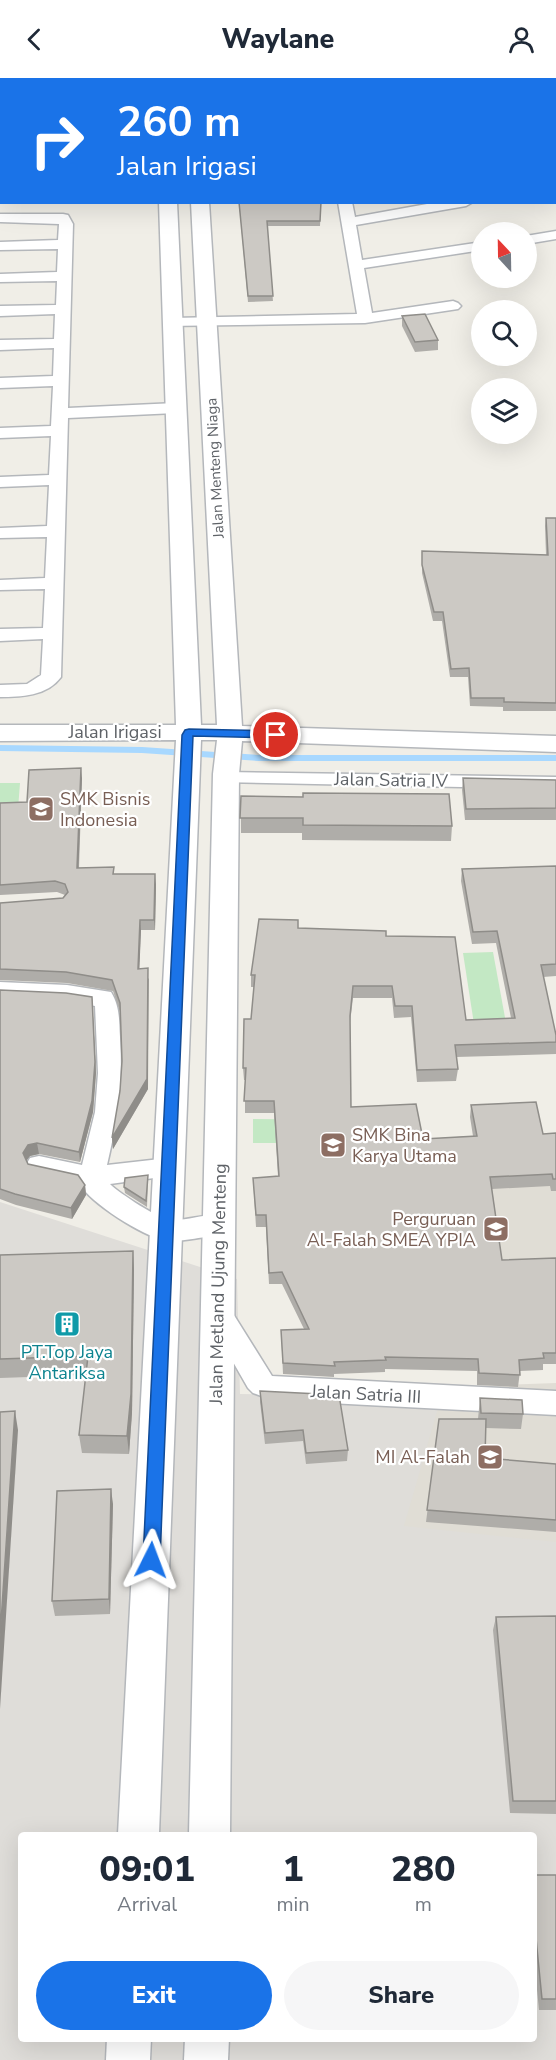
<!DOCTYPE html>
<html lang="en">
<head>
<meta charset="utf-8">
<style>
	body { margin:0; font-family:"Nunito Sans",sans-serif; background:#f6f6f7; color:#1f2937; height:100vh; display:flex; flex-direction:column; font-size:22px; white-space:nowrap }
	* { box-sizing:border-box; margin:0 }
	p { font-size:20px; color:#747a83 }
	.icon { flex:none; width:33px; height:33px; fill:none; stroke:currentColor; stroke-width:2; stroke-linecap:round; stroke-linejoin:round }
	.map { position:relative; flex:1; overflow:hidden }
	.sheet { position:absolute; left:18px; top:1754px; width:519px; height:210px; display:flex; flex-direction:column; background:#fff; border-radius:6px; box-shadow:0 6px 24px #0002 }
	.sheet>* { flex:none }
	.top-card { position:absolute; left:0px; top:0px; width:556px; height:126px; box-shadow:0 6px 24px #0002; background:#1a73e8; color:#fff; overflow:hidden }
	.needle { width:39px; rotate:338deg }
	.controls { position:absolute; left:471px; top:144px; display:grid; gap:12px }
	.controls a { display:grid; place-items:center; width:66px; height:66px; border-radius:50%; background:#fff; box-shadow:0 6px 24px #0002; font-size:30px }
	.pin { position:absolute; display:grid; place-items:center; width:51px; height:51px; color:#fff; margin:-26px; border:3px solid #fff; border-radius:50%; box-shadow:0 2px 6px #0007 }
	.me { position:absolute; width:66px; margin:-33px; rotate:3deg; stroke-linejoin:round; filter:drop-shadow(0 0 4px #0008) }
	.turn { display:flex; align-items:center; gap:21px; height:126px; padding:0 18px; font-size:27px }
	.turn .icon { width:78px; height:78px; stroke-width:2.5 }
	.turn b { display:block; font-size:42px; line-height:51px }
	.eta { display:flex; justify-content:space-evenly; align-items:center; height:102px; text-align:center }
	.eta b { font-size:36px; font-weight:800; line-height:42px }
	.primary-button { display:flex; gap:12px; margin-top:auto; padding:12px 18px }
	.primary-button a { flex:1; height:69px; border-radius:36px; background:#1a73e8; color:#fff; font-size:24px; font-weight:800; line-height:69px; text-align:center }
	.primary-button a+a { background:#f6f6f7; color:#1f2937 }
	header { display:flex; justify-content:space-between; align-items:center; height:78px; padding:0 18px; background:#fff; font-size:27px; font-weight:800 }
	.map>svg:first-child { display:block }
	.industrial { fill:#dfddd9; fill-rule:evenodd }
	.education { fill:#e0ddd5 }
	.green { fill:#c3e8c4 }
	.lines { fill:none; stroke-linecap:round; stroke-linejoin:round }
	.stream { stroke:#a8d8ff; stroke-width:6 }
	.minor-casing { stroke:#b4b7bb; stroke-width:3 }
	.tertiary-casing { stroke:#b4b7bb; stroke-width:3 }
	.minor { fill:#fff; fill-rule:evenodd }
	.tertiary { fill:#fff; fill-rule:evenodd }
	.wall { fill:#afada9 }
	.shaded-wall { fill:#8f8d89 }
	.building { fill:#ccc9c4; stroke:#8f8d89; stroke-width:1.5 }
	.route { fill:#1a73e8; stroke:#114b97; stroke-width:1.5 }
	.labels { text-anchor:middle; stroke-width:4.5; stroke-linejoin:round; paint-order:stroke }
	.far-street-label { font-size:15px; fill:#5e6267; stroke:#fff }
	.street-label { font-size:18px; fill:#5e6267; stroke:#fff }
	.education-label { font-size:18px; fill:#785e54; stroke:#fff; text-anchor:start }
	.culture-label { font-size:18px; fill:#0d838f; stroke:#fff }
</style>
</head>
<body>
<header><svg class="icon" aria-label="back" viewBox="0 0 24 24"><path d="M15 5l-7 7 7 7"/></svg>Waylane<svg class="icon" aria-label="person" viewBox="0 0 24 24"><circle cx="12" cy="8" r="4"/><path d="M4 21q1-7 8-7t8 7"/></svg></header>
<div class="map">
<svg width="556" height="1982" viewBox="0 0 556 1982">
	<rect width="100%" height="100%" fill="#f0eee7"/>
	<path class="industrial" d="M0,1124L237,1201L240,1316L556,1320V1982H0ZM21,1756H534V1960H21Z"/>
	<g class="education">
		<path d="M556,1064V1233L519,1234L429,1069Z"/>
		<path d="M556,1305V1464L404,1448L444,1309Z"/>
	</g>
	<g class="green">
		<path d="M0,705H20L18,731H0Z"/>
		<path d="M493,874L506,945L474,946L463,875Z"/>
		<path d="M253,1041L368,1042V1065H253Z"/>
	</g>
	<g class="lines">
		<path class="stream" d="M0,670L142,672L259,680H556"/>
		<defs>
			<g id="minor">
				<path d="M0,0H14L2,2L0,5Z"/>
				<rect x="0" y="64" width="2" height="8"/>
				<rect x="555" y="66" width="1" height="8"/>
				<rect x="555" y="89" width="1" height="9"/>
				<rect x="0" y="100" width="2" height="8"/>
				<path d="M338,124H352L355,139L438,124H473L466,128L356,147L362,182L482,164V172L364,190L372,235L453,223L458,225L461,228L458,231L365,245L167,248L164,245L167,242L172,240L357,236Z"/>
				<path d="M0,136H63L68,137L73,146L68,330L176,325L184,330L176,335L68,340L61,599C47,618 21,619 0,619V607L27,606L41,597L43,561L0,563V551L43,550L45,511L0,512V502L45,500L47,459L0,460V450L47,448L49,407L0,409V399L49,397L51,358L0,360V350L51,348L53,308L0,310V300L53,298L54,270L0,272V262L54,261L55,236L0,238V228L56,227L57,203L0,204V196L57,194L58,171L0,172V164L58,162L59,146L0,144Z"/>
				<path d="M556,153V161L526,166V158Z"/>
				<path d="M226,694L556,699V711L219,704L216,700L219,696Z"/>
				<path d="M0,904L67,907L111,914C120,929 119,942 120,959C123,1008 118,1040 107,1087L169,1080L178,1082L182,1089L178,1096L169,1098L110,1106C119,1115 160,1142 171,1142C191,1143 209,1133 228,1139L232,1146L228,1153C214,1158 178,1165 164,1162C143,1158 90,1125 80,1106L30,1094L26,1087L30,1080L39,1078L82,1087L95,1034L98,995L95,928L67,923L0,920Z"/>
				<path d="M218,1223L227,1226L272,1298L556,1313V1337L272,1322L253,1315L248,1310L209,1242L205,1234L209,1226Z"/>
			</g>
			<g id="tertiary">
				<rect x="145" y="0" width="16" height="2"/>
				<rect x="188" y="0" width="16" height="2"/>
				<path d="M159,124H177L201,647H217L191,124H209L242,648L556,658V674L242,663L239,696L230,1756H189L213,696L217,662H201L159,1756H118L176,662L0,663V647H176Z"/>
				<path d="M107,1960H151L150,1982H106Z"/>
				<path d="M185,1960H229L228,1982H184Z"/>
			</g>
		</defs>
		<use href="#minor" class="minor-casing"/>
		<use href="#tertiary" class="tertiary-casing"/>
		<use href="#minor" class="minor"/>
		<use href="#tertiary" class="tertiary"/>
	</g>
	<g class="wall">
		<path d="M475,0H556V20H555V2H477Z"/>
		<path d="M239,124H321L320,148H267L273,223L248,224Z"/>
		<path d="M402,238L438,262V272L415,274L402,248Z"/>
		<path d="M546,440H556V633H503V629L470,628L468,599H450L442,543H433L422,495V473L546,477L545,448Z"/>
		<path d="M82,700L79,790L114,796L156,806L155,852H141L139,891L149,901L148,1011L113,1071L112,1060L120,1013L122,983L120,934L113,913L67,905L0,902V825L63,820L65,817L57,814L0,817V725L27,724Z"/>
		<path d="M463,700L556,702V742H465L462,712Z"/>
		<path d="M241,718L452,748L451,763L302,762V755H241Z"/>
		<path d="M556,788V898L543,899L556,957V976L456,979L458,991L456,1003L417,1004L411,939L394,940L392,920H353L350,945L351,1029L423,1061L473,1058L470,1039L471,1027L543,1056L556,1055V1113H551L550,1108L492,1111L502,1182L556,1180V1286H543V1292L520,1293L518,1309L477,1307V1293L385,1291V1294L334,1296V1299L283,1296L281,1252L304,1251L282,1206H269L266,1149H256L253,1100L278,1098L274,1035H245V1002H244L243,990L251,941L254,909H251V897L298,842V850L386,858L466,942L511,940L496,865L472,866L461,803L462,791Z"/>
		<path d="M0,912L92,919L96,995L93,1034L80,1084L39,1076L30,1078L26,1082L28,1086L85,1107L86,1117L72,1141L16,1127L0,1121Z"/>
		<path d="M148,1103L147,1129L125,1115L124,1109Z"/>
		<path d="M133,1173L134,1192L132,1335L129,1376L82,1375L79,1357L86,1297L0,1300V1177Z"/>
		<path d="M260,1313L348,1372L347,1383L306,1386L303,1363L265,1366L260,1324Z"/>
		<path d="M480,1320L523,1336L521,1351L486,1350L485,1380L556,1386V1454L426,1444L439,1341H478Z"/>
		<path d="M113,1426L110,1536L55,1538L52,1523Z"/>
		<path d="M556,1538V1736L510,1735L493,1552L496,1539Z"/>
		<path d="M534,1797H556V1932H539L534,1881Z"/>
	</g>
	<g class="shaded-wall">
		<path d="M81,690L82,700L78,800L77,790Z"/>
		<path d="M155,796L156,806L155,852L154,842Z"/>
		<path d="M140,842L141,852L139,901L138,891Z"/>
		<path d="M148,890V1011L113,1071L112,1060Z"/>
		<path d="M92,919L96,995L93,1034L80,1084L79,1074Z"/>
		<path d="M37,1065L39,1076L30,1078L24,1086L23,1075L28,1067Z"/>
		<path d="M85,1107L86,1117L72,1141L71,1130Z"/>
		<path d="M133,1173L134,1192L132,1335L129,1376L127,1358Z"/>
		<path d="M15,1333L18,1352L0,1631V1559Z"/>
		<path d="M111,1411L113,1426L110,1536L109,1521Z"/>
	</g>
	<g class="building">
		<path d="M86,0H110L115,2H86Z"/>
		<path d="M301,0H387L388,1L466,0V2H303Z"/>
		<path d="M484,0H556V14H555V2H486Z"/>
		<path d="M555,23L556,25V54L555,53Z"/>
		<path d="M239,124H321L320,143H267L273,218H248Z"/>
		<path d="M425,236L438,262L415,264L402,238Z"/>
		<path d="M546,440H556V625L504,624V620H471L469,590L451,591L443,534H434L422,487V473L548,477Z"/>
		<path d="M81,690L77,790L114,789L113,796H155L154,842H140L138,891L148,890L147,1001L112,1060L120,1013L122,983L120,925L112,902L66,894L0,891V825L63,820L68,814L65,806L55,803L0,807V725L27,724L29,692Z"/>
		<path d="M463,700L556,702V730L466,731Z"/>
		<path d="M303,715L449,716L452,748L303,747V740H240L241,718L303,719Z"/>
		<path d="M556,788V886L541,887L556,957V964L455,967L458,991L417,992L412,928H395L392,908H353L350,938L351,1029L416,1026L423,1061L477,1058L471,1027L536,1024L543,1056L556,1055V1101H553L552,1096L490,1099L502,1182L556,1180V1275H543L544,1280L519,1282L520,1297L479,1295L478,1281L385,1279L386,1282L334,1284L335,1288L283,1285L281,1252L309,1251L282,1194L269,1195L266,1137H256L253,1100L279,1098L274,1023H244L246,990H243L244,941H251L255,897H251L259,841L298,842V850L386,853V858L455,859L466,942L515,940L497,853L473,854L462,791Z"/>
		<path d="M0,912L66,915L92,919L95,984L92,1023L79,1074L37,1065L28,1067L23,1075L28,1086L78,1097L85,1107L71,1130L15,1116L0,1111Z"/>
		<path d="M148,1097L146,1123L124,1109L125,1100Z"/>
		<path d="M133,1173L131,1316L127,1358L79,1357L88,1278L0,1281V1177Z"/>
		<path d="M260,1313L339,1317L348,1372L306,1375L303,1352L265,1355Z"/>
		<path d="M480,1320L522,1322L523,1336L481,1335Z"/>
		<path d="M15,1333L0,1559V1334Z"/>
		<path d="M439,1341H486L485,1380L556,1386V1442L427,1432Z"/>
		<path d="M111,1411L109,1521L52,1523L57,1413Z"/>
		<path d="M556,1538V1723H513L496,1539Z"/>
		<path d="M534,1797H556V1921H542L534,1840Z"/>
	</g>
	<path class="route" d="M189,651L276,653L282,657L276,660L193,658L160,1482L157,1488L151,1490L145,1488L143,1482L182,657L185,652Z"/>
	<defs>
		<symbol id="school-square" viewBox="-11 -11 22 22"><rect x="-9" y="-9" width="18" height="18" rx="4" fill="#8d6e63" stroke="#fff"/><path d="M0-5L7-2L0 1L-7-2ZM-4 1L0 2.5L4 1V4Q0 6-4 4Z" fill="#fff"/></symbol>
		<symbol id="building-square" viewBox="-11 -11 22 22"><rect x="-9" y="-9" width="18" height="18" rx="4" fill="#0f9aa8" stroke="#fff"/><path d="M-4-6H4V6H1V3H-1V6H-4ZM-2.5-4.3h1.7v1.8h-1.7ZM.8-4.3h1.7v1.8H.8ZM-2.5-1h1.7V.8h-1.7ZM.8-1h1.7V.8H.8Z" fill="#fff"/></symbol>
	</defs>
	<g fill-rule="evenodd">
		<use href="#school-square" x="26" y="716" width="30" height="30"/>
		<use href="#school-square" x="318" y="1052" width="30" height="30"/>
		<use href="#school-square" x="481" y="1136" width="30" height="30"/>
		<use href="#building-square" x="52" y="1231" width="30" height="30"/>
		<use href="#school-square" x="475" y="1364" width="30" height="30"/>
	</g>
	<g class="labels">
		<g class="far-street-label">
			<text transform="translate(215 390) rotate(-93)" y="5">Jalan Menteng Niaga</text>
		</g>
		<g class="street-label">
			<text x="115" y="660">Jalan Irigasi</text>
			<text transform="translate(391 702) rotate(1)" y="6">Jalan Satria IV</text>
			<text transform="translate(218 1206) rotate(-89)" y="6">Jalan Metland Ujung Menteng</text>
			<text transform="translate(366 1316) rotate(3)" y="6">Jalan Satria III</text>
		</g>
		<g class="education-label">
			<text x="60" y="727">SMK Bisnis<tspan x="60" dy="21">Indonesia</tspan></text>
			<text x="352" y="1063">SMK Bina<tspan x="352" dy="21">Karya Utama</tspan></text>
			<text x="476" y="1147" text-anchor="end">Perguruan<tspan x="476" dy="21">Al-Falah SMEA YPIA</tspan></text>
			<text x="470" y="1385" text-anchor="end">MI Al-Falah</text>
		</g>
		<g class="culture-label">
			<text x="67" y="1280">PT.Top Jaya<tspan x="67" dy="21">Antariksa</tspan></text>
		</g>
	</g>
</svg>
<div class="controls">
<a><svg class="needle" viewBox="-14 -14 28 28"><path d="M0-13l5 13h-10z" fill="#e53935"/><path d="M0 13l5-13h-10z" fill="#747a83"/></svg></a>
<a><svg class="icon" aria-label="search" viewBox="0 0 24 24"><circle cx="10" cy="10" r="6"/><path d="M15 15l6 6"/></svg></a>
<a><svg class="icon" aria-label="layers" viewBox="0 0 24 24"><path d="M12 4l9 5-9 5-9-5zM3 14l9 5 9-5"/></svg></a>
</div>
<div class="pin" style="left:276px;top:657px;background:#d93025"><svg class="icon" aria-label="arrive" viewBox="0 0 24 24"><path d="M6 21V4h12l-3 4 3 4H6"/></svg></div>
<svg class="me" style="left:151px;top:1482px" viewBox="-20 -20 40 40"><path d="M0-17L14 15 0 8-14 15z" fill="#1a73e8" stroke="#fff" stroke-width="4"/></svg>
<div class="top-card">
<div class="turn"><svg class="icon" aria-label="right" viewBox="0 0 24 24"><path d="M7 20v-9h11M14 6l5 5-5 5"/></svg><div><b>260 m</b>Jalan Irigasi</div></div>
</div>
<section class="sheet">
<div class="eta">
<div><b>09:01</b><p>Arrival</p></div>
<div><b>1</b><p>min</p></div>
<div><b>280</b><p>m</p></div>
</div>
<div class="primary-button"><a>Exit</a><a>Share</a></div>
</section>
</div>
</body>
</html>
